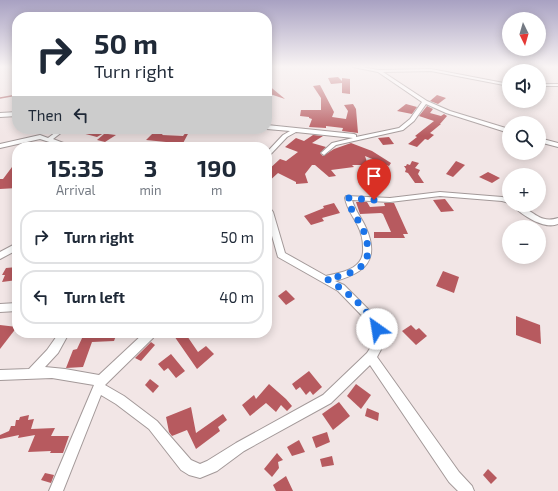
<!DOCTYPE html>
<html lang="en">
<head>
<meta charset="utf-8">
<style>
	body { margin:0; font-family:"Exo 2",sans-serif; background:#f2f2f3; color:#1f2937; height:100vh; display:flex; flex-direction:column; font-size:15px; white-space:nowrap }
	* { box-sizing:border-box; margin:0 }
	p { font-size:13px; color:#747a83 }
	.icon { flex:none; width:22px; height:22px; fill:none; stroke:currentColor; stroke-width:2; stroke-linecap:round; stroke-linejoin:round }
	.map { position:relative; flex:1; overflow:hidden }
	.details { position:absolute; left:12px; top:142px; width:260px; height:196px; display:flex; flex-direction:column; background:#fff; border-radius:16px; box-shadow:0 2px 10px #0003 }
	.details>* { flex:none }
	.banner { position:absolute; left:12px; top:12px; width:260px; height:122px; border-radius:16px; box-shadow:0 2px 10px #0003; background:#fff; color:#1f2937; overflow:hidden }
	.needle { width:26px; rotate:175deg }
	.buttons { position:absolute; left:502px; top:12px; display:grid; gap:8px }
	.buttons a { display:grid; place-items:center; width:44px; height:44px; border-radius:50%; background:#fff; box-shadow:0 2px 10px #0003; font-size:20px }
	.pin { position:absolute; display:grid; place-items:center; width:34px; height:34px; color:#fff; margin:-41px -17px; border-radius:50% 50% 50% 0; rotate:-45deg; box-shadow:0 0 4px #0007 }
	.pin .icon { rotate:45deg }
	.me { position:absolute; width:44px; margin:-22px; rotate:328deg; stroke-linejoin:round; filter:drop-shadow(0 0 3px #0008) }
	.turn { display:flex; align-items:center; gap:14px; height:84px; padding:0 16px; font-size:18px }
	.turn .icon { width:52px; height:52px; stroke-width:2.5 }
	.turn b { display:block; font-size:28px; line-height:34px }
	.then { display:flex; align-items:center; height:38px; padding:0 16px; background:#0003; gap:8px; font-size:15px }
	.eta { display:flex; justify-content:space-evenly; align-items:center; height:68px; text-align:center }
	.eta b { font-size:24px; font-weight:700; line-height:28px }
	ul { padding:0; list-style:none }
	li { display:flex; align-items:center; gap:12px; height:54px; margin:0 8px 6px; padding:0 8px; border:2px solid #e0e1e3; border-radius:16px }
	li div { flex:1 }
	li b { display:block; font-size:15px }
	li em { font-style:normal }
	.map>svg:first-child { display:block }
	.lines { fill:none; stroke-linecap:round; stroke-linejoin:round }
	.stream { stroke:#af686b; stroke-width:1.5 }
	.building { fill:#b75a5f }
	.minor-casing { stroke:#a39999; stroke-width:2 }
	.minor { fill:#fff; fill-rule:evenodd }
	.route { stroke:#1a73e8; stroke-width:7; stroke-dasharray:0 12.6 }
</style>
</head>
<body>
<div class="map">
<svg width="558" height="491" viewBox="0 0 558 491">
	<rect width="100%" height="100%" fill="#f2e6e6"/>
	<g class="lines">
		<path class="stream" d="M0,98L17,95"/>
	</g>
	<g class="building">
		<path d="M338,77L342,81V78L350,79V94L342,93V83L331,84L328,78Z"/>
		<path d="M267,84L285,99L267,93Z"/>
		<path d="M320,85L334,112L332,117L346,119L348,111L344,105L353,104L356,109L358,133L342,131L343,128L326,126V128L309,127L312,119L309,118V117L300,116L301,110H321V98L313,86Z"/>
		<path d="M437,95L446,98L438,104L430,101Z"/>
		<path d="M406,104L417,107L412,114L397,111Z"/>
		<path d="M427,106L433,109L430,113L441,116L444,114L447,116L440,124H441L430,133L434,135L428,140L425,139L417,147L408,144L417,137L415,136L434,121L419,116Z"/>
		<path d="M74,129H94L104,133L97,137L74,131Z"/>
		<path d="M156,130L165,131L162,135L183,136L187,131L189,132L181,147H172L176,143L146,140Z"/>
		<path d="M104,134H108L116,135L105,142L97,140Z"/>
		<path d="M313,135L323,136L312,143L326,147L320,153L323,156L334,149L351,143L372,151L391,163L389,166L365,156L368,165H352L354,167L331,170L336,176L329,177L315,165H312L305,174L308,183L296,184V182L278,173L267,183V171L280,159L286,161L298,152L285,147L296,138L304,141Z"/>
		<path d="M389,137L394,144L383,145L378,138Z"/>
		<path d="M412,161L419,163L415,168L420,170L418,174L424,183H415L408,173L405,172L406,169L404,166H406L407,164L410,165Z"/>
		<path d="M456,161L465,165L453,177L446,174Z"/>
		<path d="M12,167H17V188L0,189V179H3Z"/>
		<path d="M488,172L500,178L492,183L479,177Z"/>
		<path d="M445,199L454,211L441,212L433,200Z"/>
		<path d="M356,202H367L370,207L385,206L384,203H394L408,234H403L405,238H374V232H391L383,214L381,213L360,214Z"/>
		<path d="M334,203L340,213L322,218L324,221L311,225L304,216L324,208L323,206Z"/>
		<path d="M17,267V280L2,282L5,275H2L6,268Z"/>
		<path d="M443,271L459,277L454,293L436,286Z"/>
		<path d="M286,290L295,299L286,305L278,296Z"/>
		<path d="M516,316L540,325L541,344L516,335Z"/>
		<path d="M0,325L17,327L0,349Z"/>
		<path d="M411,325L416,330L419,328L427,336L416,345L402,331Z"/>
		<path d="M104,333H117L114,341L92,342L83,367L66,368L73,350L77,349L83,336L103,335Z"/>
		<path d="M172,333H185L198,352L206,346L214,354L197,369Z"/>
		<path d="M151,342L155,345L141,361L135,358Z"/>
		<path d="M171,354L185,371L176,378L168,368L164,371L158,364Z"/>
		<path d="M309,371L322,387L313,395L310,391L306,395L300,387L296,390L292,384Z"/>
		<path d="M150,379L159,386L153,393L145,385Z"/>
		<path d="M269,384L286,399L292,406L287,411L281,405L276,412L266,403L250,416L242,405L254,395L256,399Z"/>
		<path d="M356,384L371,395L361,409L347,396Z"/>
		<path d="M339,402L350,416L333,430L322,414Z"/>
		<path d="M191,407L196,433L223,414L227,420L218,427L220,431L196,449L187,430L172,436L169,432L166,417Z"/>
		<path d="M367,408L379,413L378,421L365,416Z"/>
		<path d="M29,415L28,420L34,419L31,429L55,428L51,436H69L63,453H50L51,451L28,452L35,435L18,438L19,435L0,439V435L9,431L11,426H15L16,420H19L20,417Z"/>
		<path d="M327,432L330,442L316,448L312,437Z"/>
		<path d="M299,440L305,452L292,456L287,447Z"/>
		<path d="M277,453L283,460L278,462L279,468L272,477L264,469Z"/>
		<path d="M332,456L334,465L322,467L320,459Z"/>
		<path d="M488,469L497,478L491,484L483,475Z"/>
		<path d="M45,473L54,475L51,483L41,480Z"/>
		<path d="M286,476L293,491H276L273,485Z"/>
	</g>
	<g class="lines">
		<defs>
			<g id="minor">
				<path d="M353,67H361L379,70L431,69L509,84V86L431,71L383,72L427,101L450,111L509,129V133L446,113L426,104L414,121L403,130L336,145L324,155L321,153L332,143L353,138L296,132L287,137L269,156L267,157V152L283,135L290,131L267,129V125L354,134L356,135V137L399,128L410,119L422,102L378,72Z"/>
				<rect x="539" y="84" width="19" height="2"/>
				<path d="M17,112V116L0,117V113Z"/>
				<path d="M60,129H66L53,139L74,147H65L40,139L0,148V144L40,135L48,138Z"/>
				<path d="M95,129H124L108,133Z"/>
				<path d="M539,138L558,143V147L539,142Z"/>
				<path d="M440,192L502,197L509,199V203L502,201L440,196L390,202L352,200C355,211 362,218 366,228C380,260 365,273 335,281L344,285L375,316L386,340L377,357L459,472L472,486L474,491H458L449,482L370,365L331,403L244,451L217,471L200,478L189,475L181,470L149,429L116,404L101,395L63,491H49L94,385L52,378L0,380V370L29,369L47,350L59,333H69L58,353L45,367L65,369L99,375L144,333H153L154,335L153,338L105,385L124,396L157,421L191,460L200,464L207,461L236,443L323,395L367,353L376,339L368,322L338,291L278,257L267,218V208H270L273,212L285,253L326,276C343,272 365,269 363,247C363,240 361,232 358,226C353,216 347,209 345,198L346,196L390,198Z"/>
				<path d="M512,205C532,205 536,225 558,218V224C544,230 522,215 512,205Z"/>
				<path d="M17,243V250L0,259V252Z"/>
				<path d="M17,303V311L0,312V304Z"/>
			</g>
		</defs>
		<use href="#minor" class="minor-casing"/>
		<use href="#minor" class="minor"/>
	</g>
	<linearGradient id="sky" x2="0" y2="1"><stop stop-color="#a8a1c2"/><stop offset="0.49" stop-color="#f9f4f4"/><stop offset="1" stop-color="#f9f4f4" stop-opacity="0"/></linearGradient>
	<rect width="558" height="136" fill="url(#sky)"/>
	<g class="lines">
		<path class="route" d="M374,200L348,198C349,202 350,207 352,210C355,217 360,222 363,229C377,266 359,272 327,279C346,291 368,308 377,329"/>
	</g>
</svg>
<div class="buttons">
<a><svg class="needle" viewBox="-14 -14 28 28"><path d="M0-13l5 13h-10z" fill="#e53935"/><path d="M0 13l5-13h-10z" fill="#747a83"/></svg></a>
<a><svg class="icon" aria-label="sound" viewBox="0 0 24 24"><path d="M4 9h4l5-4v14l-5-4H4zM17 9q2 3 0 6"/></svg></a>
<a><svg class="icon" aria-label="search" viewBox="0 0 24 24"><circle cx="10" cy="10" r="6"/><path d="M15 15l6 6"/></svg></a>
<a>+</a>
<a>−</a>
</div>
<div class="pin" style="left:374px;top:200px;background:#d93025"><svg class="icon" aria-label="arrive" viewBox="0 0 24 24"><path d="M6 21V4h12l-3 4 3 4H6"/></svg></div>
<svg class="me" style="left:377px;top:329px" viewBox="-20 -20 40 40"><circle r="19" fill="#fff"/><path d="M0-13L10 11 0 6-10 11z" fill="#1a73e8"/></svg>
<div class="banner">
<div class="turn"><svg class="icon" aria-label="right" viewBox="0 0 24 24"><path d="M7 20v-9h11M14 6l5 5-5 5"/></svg><div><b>50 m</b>Turn right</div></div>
<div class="then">Then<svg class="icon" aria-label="left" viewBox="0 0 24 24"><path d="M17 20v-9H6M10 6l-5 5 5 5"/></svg></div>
</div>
<section class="details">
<div class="eta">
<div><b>15:35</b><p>Arrival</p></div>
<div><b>3</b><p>min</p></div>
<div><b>190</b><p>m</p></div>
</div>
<ul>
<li><svg class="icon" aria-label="right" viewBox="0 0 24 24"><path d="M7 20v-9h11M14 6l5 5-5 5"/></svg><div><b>Turn right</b></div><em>50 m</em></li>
<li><svg class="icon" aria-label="left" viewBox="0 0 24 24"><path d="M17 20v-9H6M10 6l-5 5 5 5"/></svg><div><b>Turn left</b></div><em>40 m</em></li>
</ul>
</section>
</div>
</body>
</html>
